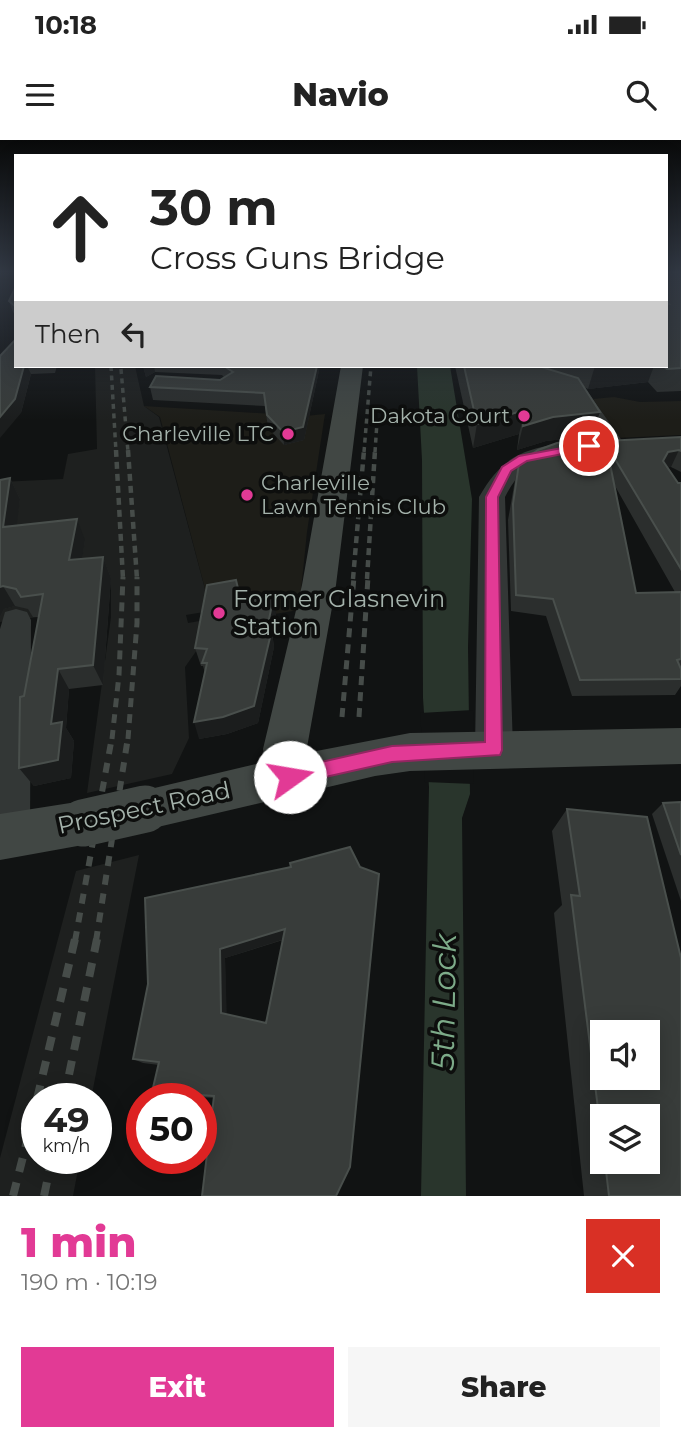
<!DOCTYPE html>
<html lang="en">
<head>
<meta charset="utf-8">
<style>
	body { margin:0; font-family:Montserrat,sans-serif; background:#f6f6f6; color:#222; height:100vh; display:flex; flex-direction:column; font-size:26px; white-space:nowrap }
	* { box-sizing:border-box; margin:0 }
	p { font-size:23px; color:#767676 }
	.icon { flex:none; width:38px; height:38px; fill:none; stroke:currentColor; stroke-width:2; stroke-linecap:round; stroke-linejoin:round }
	.map { position:relative; height:1056px; overflow:hidden }
	.drawer { display:flex; flex-direction:column; background:#fff; flex:1 }
	.drawer>* { flex:none }
	.banner { position:absolute; left:14px; top:14px; width:654px; height:214px; border-radius:0px; box-shadow:0 4px 18px #0003; background:#fff; color:#222; overflow:hidden }
	.fabs { position:absolute; left:590px; top:880px; display:grid; gap:14px }
	.fabs a { display:grid; place-items:center; width:70px; height:70px; border-radius:0px; background:#fff; box-shadow:0 4px 18px #0003; font-size:35px }
	.speed { position:absolute; left:21px; top:943px; display:flex; gap:14px; font-size:35px; font-weight:700; text-align:center }
	.speed>* { display:grid; place-content:center; width:91px; height:91px; border-radius:50%; background:#fff; box-shadow:0 4px 18px #0003; line-height:1 }
	.speed small { font-size:18px; font-weight:400 }
	.speed .limit { border:10px solid #d22; background:#fff; color:#111 }
	.pin { position:absolute; display:grid; place-items:center; width:60px; height:60px; color:#fff; margin:-30px; border:4px solid #fff; border-radius:50%; box-shadow:0 2px 7px #0007 }
	.me { position:absolute; width:77px; margin:-38px; rotate:77deg; stroke-linejoin:round; filter:drop-shadow(0 0 5px #0008) }
	.turn { display:flex; align-items:center; gap:24px; height:147px; padding:0 21px; font-size:32px }
	.turn .icon { width:91px; height:91px; stroke-width:2.5 }
	.turn b { display:block; font-size:49px; line-height:60px }
	.then { display:flex; align-items:center; height:66px; padding:0 21px; background:#0003; gap:14px; font-size:26px }
	.round { display:grid; place-items:center; flex:none; width:74px; height:74px; border-radius:0px; background:#f6f6f6 }
	.head { display:flex; align-items:center; justify-content:space-between; height:119px; padding:0 21px }
	h1 { font-size:42px; font-weight:800; line-height:52px; color:#e23a95 }
	.cta { display:flex; gap:14px; margin-top:auto; padding:14px 21px }
	.cta a { flex:1; height:80px; border-radius:0px; background:#e23a95; color:#fff; font-size:28px; font-weight:800; line-height:80px; text-align:center }
	.cta a+a { background:#f6f6f6; color:#222 }
	.status { display:flex; justify-content:space-between; align-items:center; height:49px; padding:0 35px; background:#fff; direction:ltr }
	.status svg { height:19px; fill:currentColor }
	header { display:flex; justify-content:space-between; align-items:center; height:91px; padding:0 21px; background:#fff; font-size:32px; font-weight:800 }
	.map>svg:first-child { display:block }
	.built { fill:#1e201f }
	.green { fill:#1d1d18 }
	.water { fill:#29352c }
	.pier { fill:#111313 }
	.lines { fill:none; stroke-linecap:round; stroke-linejoin:round }
	.street { fill:#333736; fill-rule:evenodd }
	.secondary { fill:#414744; fill-rule:evenodd }
	.rail-far4 { stroke:#464c49; stroke-width:3.5; stroke-dasharray:5 4.5; stroke-linecap:butt }
	.rail-far3 { stroke:#464c49; stroke-width:4.5; stroke-dasharray:7 5; stroke-linecap:butt }
	.rail-far2 { stroke:#464c49; stroke-width:5; stroke-dasharray:9 7; stroke-linecap:butt }
	.rail-far1 { stroke:#464c49; stroke-width:6; stroke-dasharray:10 9; stroke-linecap:butt }
	.rail { stroke:#464c49; stroke-width:8; stroke-dasharray:14 11; stroke-linecap:butt }
	.secondary-bridge { stroke:#414744; stroke-width:47 }
	.wall { fill:#2b2e2d; fill-rule:evenodd }
	.shaded-wall { fill:#1b1d1d }
	.building { fill:#383c3a; stroke:#494f4c; stroke-width:2; fill-rule:evenodd }
	.route { fill:#e23a95; stroke:#932661; stroke-width:2 }
	.poi-dot { fill:#e23a95; stroke:#0d0e0d; stroke-width:2.5 }
	.labels { text-anchor:middle; stroke-width:7; stroke-linejoin:round; paint-order:stroke }
	.far-poi-label { font-size:21px; fill:#a4b2ab; stroke:#0d0e0d; text-anchor:end }
	.poi-label { font-size:24px; fill:#a4b2ab; stroke:#0d0e0d; text-anchor:start }
	.street-label { font-size:24px; fill:#a4b2ab; stroke:#0d0e0d }
	.near-water-label { font-size:32px; font-style:italic; fill:#7dab89; stroke:#0d0e0d }
</style>
</head>
<body>
<div class="status"><b>10:18</b><svg viewBox="0 0 49 12"><path d="M0 12V9h3v3zM5 12V6h3v6zM10 12V3h3v9zM15 12V0h3v12zM26 1h20v11H26zM47 4h2v5h-2z"/></svg></div>
<header><svg class="icon" aria-label="menu" viewBox="0 0 24 24"><path d="M4 6h16M4 12h16M4 18h16"/></svg>Navio<svg class="icon" aria-label="search" viewBox="0 0 24 24"><circle cx="10" cy="10" r="6"/><path d="M15 15l6 6"/></svg></header>
<div class="map">
<svg width="681" height="1056" viewBox="0 0 681 1056">
	<rect width="100%" height="100%" fill="#111313"/>
	<g class="built">
		<path d="M95,226H135L144,266L159,277L209,464L202,465L204,472L186,475L188,483L205,480L204,500L185,527L189,598L172,634L87,653L111,477V438L54,475L0,482V342L63,339L68,314L97,309Z"/>
		<path d="M139,715L91,959H37V1018L80,1019L73,1056H0V1018L76,731Z"/>
	</g>
	<g class="green">
		<path d="M614,257L640,262L681,261V295L617,298L593,259Z"/>
		<path d="M144,266L305,276L325,274L307,392L299,470L245,479L209,464L160,277Z"/>
	</g>
	<path class="water" d="M417,226H450L472,359L468,507L470,654L462,678L466,1056H421L429,647L423,558L422,320Z"/>
	<path class="pier" d="M473,570L474,644L425,642L420,573Z"/>
	<g class="lines">
		<g class="street">
			<path d="M500,226H523L549,239L587,251L625,305L614,312L606,310L573,259L535,247Z"/>
			<path d="M573,301L581,303L584,308L581,313C544,322 524,319 505,357L513,609L507,620L494,625L481,620L475,609L479,357C504,313 526,309 573,301Z"/>
			<path d="M16,469L27,472L31,480L30,695L24,709L9,715L0,711V489L5,472Z"/>
		</g>
		<g class="secondary">
			<path d="M341,226H363L336,445L306,613L410,593L681,588V624L410,631L375,636L145,690L129,684L122,669L129,654L265,622L263,609L302,445Z"/>
			<path d="M83,661L100,667L107,683L100,699L83,705L0,720V674Z"/>
		</g>
		<g class="rail-far4">
			<path d="M111,226L116,312"/>
			<path d="M121,229L128,312"/>
			<path d="M364,312L371,226"/>
			<path d="M375,312L377,282"/>
		</g>
		<g class="rail-far3">
			<path d="M116,310L123,439"/>
			<path d="M128,310L137,439"/>
			<path d="M353,439L364,310"/>
			<path d="M367,439L375,310"/>
		</g>
		<g class="rail-far2">
			<path d="M342,577L354,437"/>
			<path d="M359,577L368,437"/>
			<path d="M112,599L119,535L123,437"/>
			<path d="M128,599L137,483V437"/>
		</g>
		<g class="rail-far1">
			<path d="M75,801L112,597"/>
			<path d="M96,801L128,597"/>
		</g>
		<g class="rail">
			<path d="M37,959L75,799"/>
			<path d="M64,959L97,799"/>
			<path d="M13,1056L37,962"/>
			<path d="M44,1056L52,1018"/>
		</g>
		<path class="secondary-bridge" d="M83,683L145,669"/>
	</g>
	<g class="wall">
		<path d="M667,132H681V251L657,252L648,242L588,249L584,247L600,272L591,296L546,301L517,310L519,294L473,308L455,226H667Z"/>
		<path d="M16,146V175L13,172L9,161Z"/>
		<path d="M16,226H57L55,233L31,234L21,273Z"/>
		<path d="M143,226H320L304,300L284,305L268,288L265,266L153,260L150,247L220,240L224,237L222,235L155,232L146,237Z"/>
		<path d="M681,297V332L671,327H668L678,343H681V546L675,555L572,556L546,476L511,471L508,380L515,340L519,323L606,301ZM615,346L675,452L636,453Z"/>
		<path d="M10,338L20,359L16,385L85,400L82,419L103,417L111,438L103,545L69,549L66,588L74,601L71,638L34,646L19,628L24,556L39,477H33L28,469L15,466L4,469L0,477V340Z"/>
		<path d="M241,461L276,474L272,492L274,507L258,583L227,594L199,599L205,533L203,526H201L195,508Z"/>
		<path d="M681,662V761L652,674L663,663Z"/>
		<path d="M567,669L681,1056H584L554,773L562,765L552,691ZM602,976L648,1022H602Z"/>
		<path d="M360,727L379,734L214,958L161,955L152,952L159,925L143,923L133,919L148,844ZM283,800L266,883L226,874L225,818Z"/>
	</g>
	<g class="shaded-wall">
		<path d="M24,226H27L31,234L21,273L0,298V277Z"/>
		<path d="M143,226H154L155,232L146,237Z"/>
		<path d="M317,226H320L304,300L284,305L283,292Z"/>
		<path d="M595,226H654L648,242L588,249Z"/>
		<path d="M525,270L519,294L473,308L477,284Z"/>
		<path d="M600,272L591,296L546,301L517,310L523,286L553,277Z"/>
		<path d="M679,310L671,327L660,328L668,312Z"/>
		<path d="M10,338L20,359L14,407L3,387Z"/>
		<path d="M77,379L85,400L79,441L69,420Z"/>
		<path d="M103,417L111,438L103,545L93,525Z"/>
		<path d="M3,446L15,466L4,469L0,477V447Z"/>
		<path d="M274,455L276,474L272,492L274,507L258,583L227,594L199,599L194,582L267,489Z"/>
		<path d="M58,529L69,549L66,588L74,601L71,638L34,646L19,628Z"/>
		<path d="M285,789L288,798L225,818L227,880L221,873L220,809Z"/>
	</g>
	<g class="building">
		<path d="M667,132H681V228L667,229L663,226H667V164H669L667,162Z"/>
		<path d="M16,146V167L9,161Z"/>
		<path d="M16,199V226H24L15,259L0,277V216Z"/>
		<path d="M224,226H317L303,287L283,292L267,275L264,253L150,247L156,236L220,240L233,232Z"/>
		<path d="M464,226H538L578,238L600,272L553,277L523,286L525,270L477,284Z"/>
		<path d="M605,297L606,301L681,297V311L679,310L668,312L663,321L678,343H681V429L606,304L636,453L681,452V519L677,520L681,529V539L580,540L553,459L516,455L513,364L519,323L538,310L557,303Z"/>
		<path d="M10,338L3,387L77,379L69,420L103,417L93,525L58,529L51,584L62,582L58,620L19,628L20,557L24,556L43,454L21,457L16,449L3,446L0,447V340Z"/>
		<path d="M236,440L241,461L274,455L267,489H272L254,566L223,577L194,582L207,523H202L207,509L195,508L207,445Z"/>
		<path d="M681,662V715L663,663Z"/>
		<path d="M567,669L647,677L681,818V1056H609L605,1022H648V976H602V1000L571,755L580,756ZM602,892H648V938H602Z"/>
		<path d="M350,707L360,727L379,734L350,1027L336,1056H202L214,956L152,952L159,922L133,919L148,844L145,758L291,727L290,723ZM285,789L266,883L221,873L220,809Z"/>
	</g>
	<linearGradient id="sky" x2="0" y2="1"><stop stop-color="#090a0a"/><stop offset="0.47" stop-color="#323944"/><stop offset="1" stop-color="#323944" stop-opacity="0"/></linearGradient>
	<rect width="681" height="280" fill="url(#sky)"/>
	<path class="route" d="M589,303L593,304V308L527,321L511,331L498,357L502,610L500,615L392,622L290,645L283,643L281,637L283,631L290,629L392,606L485,602L486,357L502,327L519,316Z"/>
	<g class="poi-dot">
		<circle cx="524" cy="276" r="7"/>
		<circle cx="288" cy="294" r="7"/>
		<circle cx="247" cy="355" r="7"/>
		<circle cx="219" cy="473" r="7"/>
	</g>
	<g class="labels">
		<g class="far-poi-label">
			<text x="510" y="283">Dakota Court</text>
			<text x="274" y="301">Charleville LTC</text>
			<text x="261" y="350" text-anchor="start">Charleville<tspan x="261" dy="24">Lawn Tennis Club</tspan></text>
		</g>
		<g class="poi-label">
			<text x="233" y="467">Former Glasnevin<tspan x="233" dy="28">Station</tspan></text>
		</g>
		<g class="street-label">
			<text transform="translate(144 668) rotate(-12)" y="8">Prospect Road</text>
		</g>
		<g class="near-water-label">
			<text transform="translate(444 862) rotate(-89)" y="11">5th Lock</text>
		</g>
	</g>
</svg>
<div class="fabs">
<a><svg class="icon" aria-label="sound" viewBox="0 0 24 24"><path d="M4 9h4l5-4v14l-5-4H4zM17 9q2 3 0 6"/></svg></a>
<a><svg class="icon" aria-label="layers" viewBox="0 0 24 24"><path d="M12 4l9 5-9 5-9-5zM3 14l9 5 9-5"/></svg></a>
</div>
<div class="speed"><div>49<small>km/h</small></div><div class="limit">50</div></div>
<div class="pin" style="left:589px;top:306px;background:#d93025"><svg class="icon" aria-label="arrive" viewBox="0 0 24 24"><path d="M6 21V4h12l-3 4 3 4H6"/></svg></div>
<svg class="me" style="left:290px;top:637px" viewBox="-20 -20 40 40"><circle r="19" fill="#fff"/><path d="M0-13L10 11 0 6-10 11z" fill="#e23a95"/></svg>
<div class="banner">
<div class="turn"><svg class="icon" aria-label="ahead" viewBox="0 0 24 24"><path d="M12 20V5M6 11l6-6 6 6"/></svg><div><b>30 m</b>Cross Guns Bridge</div></div>
<div class="then">Then<svg class="icon" aria-label="left" viewBox="0 0 24 24"><path d="M17 20v-9H6M10 6l-5 5 5 5"/></svg></div>
</div>
</div>
<section class="drawer">
<div class="head"><div><h1>1 min</h1><p>190 m · 10:19</p></div><a class="round" style="background:#d93025;color:#fff"><svg class="icon" aria-label="close" viewBox="0 0 24 24"><path d="M6 6l12 12M18 6L6 18"/></svg></a></div>
<div class="cta"><a>Exit</a><a>Share</a></div>
</section>
</body>
</html>
